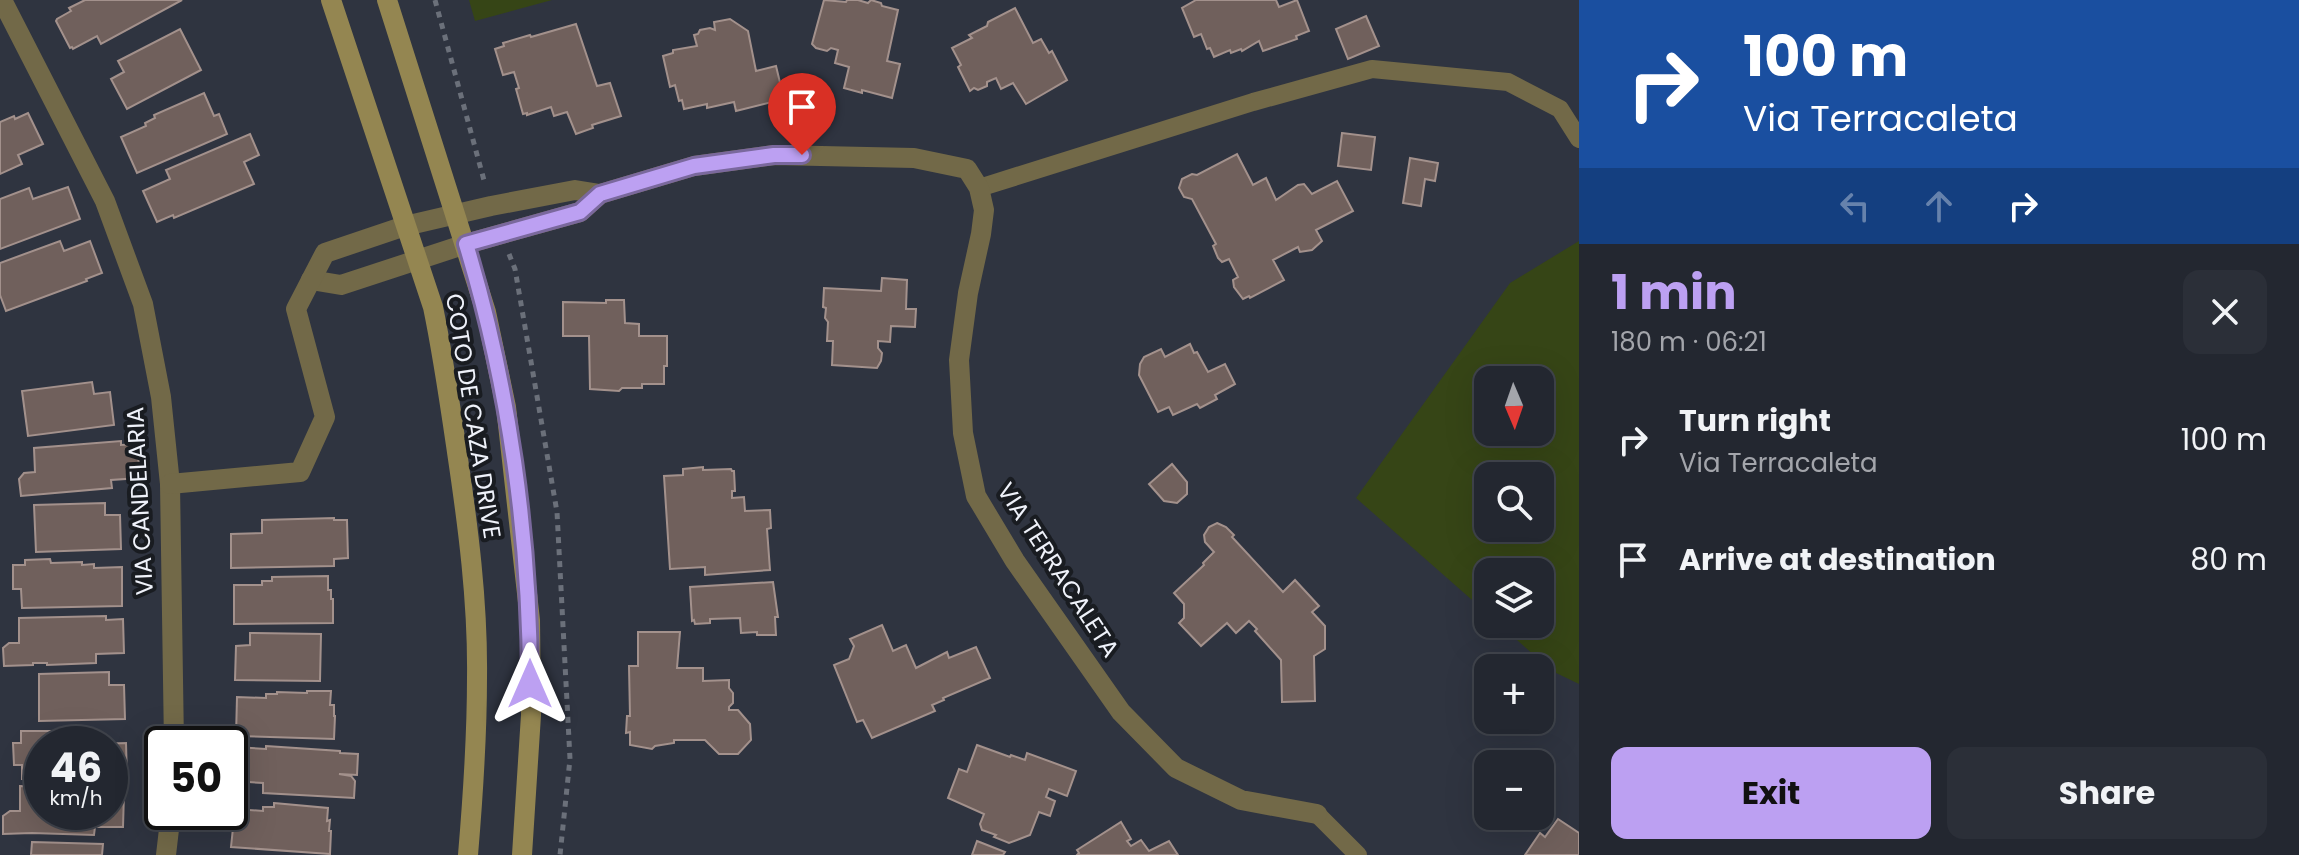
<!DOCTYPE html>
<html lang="en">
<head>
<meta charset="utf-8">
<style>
	body { margin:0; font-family:Poppins,sans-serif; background:#2b2f38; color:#f1f3f6; height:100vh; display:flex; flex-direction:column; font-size:30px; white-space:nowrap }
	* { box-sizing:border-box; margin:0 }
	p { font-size:26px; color:#a3a5ab }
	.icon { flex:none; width:44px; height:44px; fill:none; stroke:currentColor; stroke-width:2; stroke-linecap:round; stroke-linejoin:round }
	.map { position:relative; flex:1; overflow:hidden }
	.side { display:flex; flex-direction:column; background:#232730; width:720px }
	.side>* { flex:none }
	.banner { background:#1a4fa0; color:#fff; overflow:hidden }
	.needle { width:52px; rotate:178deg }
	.buttons { position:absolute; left:1474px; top:366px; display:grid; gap:16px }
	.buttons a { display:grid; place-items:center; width:80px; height:80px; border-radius:16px; background:#232730; box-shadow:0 8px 32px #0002,0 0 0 2px #40444c; font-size:40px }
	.speed { position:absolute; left:24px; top:726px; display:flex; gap:16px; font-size:40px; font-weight:700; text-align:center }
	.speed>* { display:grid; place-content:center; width:104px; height:104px; border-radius:50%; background:#232730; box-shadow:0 8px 32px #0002,0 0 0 2px #40444c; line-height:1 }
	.speed small { font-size:20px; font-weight:400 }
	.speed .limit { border:4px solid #111; border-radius:12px; background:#fff; color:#111 }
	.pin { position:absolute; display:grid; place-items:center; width:68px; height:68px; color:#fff; margin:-82px -34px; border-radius:50% 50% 50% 0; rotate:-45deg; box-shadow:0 0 8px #0007 }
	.pin .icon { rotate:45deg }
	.me { position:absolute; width:88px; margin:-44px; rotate:0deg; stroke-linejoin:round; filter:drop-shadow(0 0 6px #0008) }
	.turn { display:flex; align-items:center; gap:28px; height:168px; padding:0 32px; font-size:36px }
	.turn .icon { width:104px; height:104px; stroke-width:2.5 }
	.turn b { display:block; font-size:56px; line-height:68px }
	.lanes { display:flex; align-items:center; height:76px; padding:0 32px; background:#0003; justify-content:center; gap:40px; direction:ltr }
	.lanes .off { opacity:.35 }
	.round { display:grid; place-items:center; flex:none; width:84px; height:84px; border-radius:16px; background:#2b2f38 }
	.summary { display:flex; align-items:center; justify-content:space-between; height:136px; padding:0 32px }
	h1 { font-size:48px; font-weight:700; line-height:60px; color:#bca0f2 }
	.cta { display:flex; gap:16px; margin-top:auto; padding:16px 32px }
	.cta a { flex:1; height:92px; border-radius:16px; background:#bca0f2; color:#111; font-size:32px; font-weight:700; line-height:92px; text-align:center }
	.cta a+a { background:#2b2f38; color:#f1f3f6 }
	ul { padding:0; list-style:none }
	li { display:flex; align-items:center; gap:24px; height:120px; padding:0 32px }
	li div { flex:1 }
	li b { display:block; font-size:30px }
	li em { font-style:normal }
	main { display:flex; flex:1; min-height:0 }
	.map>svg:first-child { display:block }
	.green { fill:#364516; fill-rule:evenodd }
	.building { fill:#70605c; stroke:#a3918c; stroke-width:2 }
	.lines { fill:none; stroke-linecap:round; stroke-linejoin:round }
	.path { stroke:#6b707a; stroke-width:5; stroke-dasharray:6 6; stroke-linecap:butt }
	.service { stroke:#726948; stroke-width:18 }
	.minor { stroke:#726948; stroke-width:20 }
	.secondary { stroke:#948651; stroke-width:20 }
	.route-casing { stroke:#7a689d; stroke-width:20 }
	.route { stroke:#bca0f2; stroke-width:14 }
	.labels { text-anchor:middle; stroke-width:8; stroke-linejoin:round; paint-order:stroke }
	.street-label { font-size:24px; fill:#eff2fa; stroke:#191c21 }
</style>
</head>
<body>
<main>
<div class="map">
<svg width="1579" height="855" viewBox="0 0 1579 855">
	<rect width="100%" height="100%" fill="#2f3440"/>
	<g class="green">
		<path d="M469,0H552L475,21Z"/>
		<path d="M1579,241V684L1552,671L1499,624H1540V572H1488V614L1356,498L1510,283ZM1488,380H1540V432H1488ZM1488,476H1540V528H1488Z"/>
	</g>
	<g class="building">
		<path d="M85,0H182L101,44L97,36L73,49L72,47L70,48L56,21L57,19L71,11L69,8Z"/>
		<path d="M824,0L846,2L847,0H858L868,3L871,0L881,3L882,6L898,10L887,61L900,64L892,98L862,90V93L844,88L849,67L835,63L838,50L831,48L827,51L816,48L812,44Z"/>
		<path d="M1196,0H1276L1279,7L1297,0L1309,31L1296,36L1297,39L1263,51L1259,41L1242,51L1241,49L1231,53L1230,50L1214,57L1210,48L1207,49L1201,34L1194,37L1182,8Z"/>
		<path d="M1015,8L1033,43L1041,39L1049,53L1052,51L1067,80L1026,104L1013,83L1001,89L996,78L987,82V86L978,90L974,88L970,91L958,67L961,65L952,48L972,38L969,35L987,26L988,22Z"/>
		<path d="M1366,16L1379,46L1348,59L1336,29Z"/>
		<path d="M730,19L748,31L756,71L776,66L784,99L736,111L734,102L707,108V104L684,109L682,100L679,101L675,85L670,87L663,56L673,53V50L697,46L694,35L698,34L700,30L710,28L715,30L714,22Z"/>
		<path d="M576,24L597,86L610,83L621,116L592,125L593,128L576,134L567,112L554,116L551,107L527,115V113L523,114L516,89L519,88L514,72L503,75L495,49L504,46L503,43L530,35L531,37Z"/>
		<path d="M180,29L201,70L127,109L111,79L124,72L118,61Z"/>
		<path d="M204,93L214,116L219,114L227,134L137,173L121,137L146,126L145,123L155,118L154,115Z"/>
		<path d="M28,113L43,144L18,155L22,164L0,174V122L14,116L15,119Z"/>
		<path d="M1342,133L1375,137L1371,170L1338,166Z"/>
		<path d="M250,134L259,155L244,162L254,184L174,218L173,215L157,222L143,191L170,179L166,170Z"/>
		<path d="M1237,154L1253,185L1266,178L1276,200L1298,185L1304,184L1312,194L1337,181L1353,211L1316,230L1322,241L1312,250L1300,252L1298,247L1273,260L1284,280L1250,298L1249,296L1243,299L1234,287L1233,280L1238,277L1229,259L1222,262L1218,258L1213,246L1216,244L1192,199L1184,197L1179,188L1182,179L1192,174L1197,175Z"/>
		<path d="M1410,158L1438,163L1435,181L1425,179L1421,206L1403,203Z"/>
		<path d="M68,187L80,219L0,249V199L29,188L33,199Z"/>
		<path d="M60,241L64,251L90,241L102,273L86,279L87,281L6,311L0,295V263Z"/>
		<path d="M882,278L907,280L906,309H916L915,327L891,326L890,342L878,341V348L882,353L881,361L877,368L832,365L833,341H827L828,322L825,318L826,308L823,307L824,288L881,291Z"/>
		<path d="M606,300H624L625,323L639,324V336H667V366H664V384H642V388H622L619,391L590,389L589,336H563V302L606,303Z"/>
		<path d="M1190,344L1194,353L1197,352L1208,372L1225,364L1235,384L1215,395L1217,399L1200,408L1197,404L1173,415L1169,407L1158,412L1139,375L1140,364L1144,357L1161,349L1165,357Z"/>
		<path d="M92,382L94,394L110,392L114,425L28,436L22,391Z"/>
		<path d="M121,441V445L137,444L140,478L111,480L112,488L21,496L19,479L24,473L35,472L34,448Z"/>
		<path d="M1172,464L1187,482V494L1177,503L1164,501L1149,484Z"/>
		<path d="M703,467V470L731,469L732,471H734L735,491H732V498L744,497L745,511L770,510L771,528L767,529L770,570L705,575V567L670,569L664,476L683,475V469Z"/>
		<path d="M105,503V515H120L121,549L36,552L34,505Z"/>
		<path d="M334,518V520H347L348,558L334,559V566L231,568V534L262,533V520Z"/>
		<path d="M1217,523L1226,527L1234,535L1232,537L1283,592L1295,580L1319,606L1312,612L1325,626V649L1314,656L1315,701L1282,702L1281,660L1255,631L1257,629L1249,621L1236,633L1227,623L1201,646L1179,623L1184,618V604L1174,593L1204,565L1203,563L1214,552L1205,542L1204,535L1209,527Z"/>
		<path d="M50,559L51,563L82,562V565L94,564V568L122,567V606L22,608L21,589H13V565H25V560Z"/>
		<path d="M328,576V590H331V599H333V623L234,624V585H262V581H272V577Z"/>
		<path d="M773,582L778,617H775L776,635H757V632L741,633L740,618L710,619V623L695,624L694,620L692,621L690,587Z"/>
		<path d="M106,616V620L123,619L124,653L96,654V663L47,665V663H33V665L4,666L3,648L9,643H19V618Z"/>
		<path d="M882,625L893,651L906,645L916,668L947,652L949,658L976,647L990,678L943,698L944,700L932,705L935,711L872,738L863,720L857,722L834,665L849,659L854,646L850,639Z"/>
		<path d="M638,632H680L677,668H703V681L729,680V688L733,693V703L729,707V710H738L750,724L751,740L738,754H719L705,740H674V743L655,746L652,749L630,745V732L626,733L627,716H630L629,666H638Z"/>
		<path d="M250,633L321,634L320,681L235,680L236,646L250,645Z"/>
		<path d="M109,672V685H124L125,719L39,721V674Z"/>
		<path d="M307,691H331L330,705H334V716H335L334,739L236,736L237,697L266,698V694H277V692L307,693Z"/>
		<path d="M21,731H90L91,744H42V779H22V765H14L13,743H21Z"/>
		<path d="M126,743L127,778H110V744H93Z"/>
		<path d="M977,745L1010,757L1011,755L1025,760L1027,753L1076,771L1067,796L1049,789L1046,797L1055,801L1050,816L1039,812L1030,835L1009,843L994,837L996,835L982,830L980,824L984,814L948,798L959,769L967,772Z"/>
		<path d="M266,746L340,751V753L358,754L357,775L339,774L351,776L355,781L354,798L263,793V783L234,781L236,747L266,749Z"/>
		<path d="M20,786L42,787V812H110V793H124L123,827H95L94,835L32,833L3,834V816L10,811H20Z"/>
		<path d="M274,803L328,808L327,821L330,820L329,831H331L330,854L231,847L235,809L263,811V807H274Z"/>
		<path d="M1558,819L1579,833V855H1525L1540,833L1545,837Z"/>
		<path d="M1121,822L1131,839L1127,841L1131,846L1141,840L1149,851L1169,841L1178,855H1077L1079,853L1077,850Z"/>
		<path d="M977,841L1005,852L1003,855H972Z"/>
		<path d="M32,842L103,844L102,855H31Z"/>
	</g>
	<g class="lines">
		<g class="path">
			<path d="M435,0L485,184"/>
			<path d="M509,254L515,269L557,512L570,759L560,855"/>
		</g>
		<g class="service">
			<path d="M979,188L1253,102L1372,69L1508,82L1560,109L1579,139"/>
			<path d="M1317,814L1358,855"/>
		</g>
		<g class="minor">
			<path d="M2,0L105,201L143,304L161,397L170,484L174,744"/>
			<path d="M311,280L341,285L466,244L580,212L600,194"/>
			<path d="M170,484L300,472L325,417L296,309L325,253L405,226L491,206L575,190L600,194L694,166L774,155L914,158L967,169L979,188L984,210L981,234L968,293L959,360L963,433L976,496L1015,561L1121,712L1176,768L1241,800L1317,814"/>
			<path d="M166,855L171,812"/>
		</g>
		<g class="secondary">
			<path d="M331,0L433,307C443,355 450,404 457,452C468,526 478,602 477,678C477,737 473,796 468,855"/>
			<path d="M387,0L486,312L506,407L530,620L531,715L522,855"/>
		</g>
	</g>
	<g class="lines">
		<defs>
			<path id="route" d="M530,684C530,537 509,385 466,244L580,212L600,194L694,166L774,155H802"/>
		</defs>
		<use href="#route" class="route-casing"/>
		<use href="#route" class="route"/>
	</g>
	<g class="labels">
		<g class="street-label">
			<text transform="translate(473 416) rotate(81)" y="8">COTO DE CAZA DRIVE</text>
			<text transform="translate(140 501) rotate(-93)" y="8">VIA CANDELARIA</text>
			<text transform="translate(1058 570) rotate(57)" y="8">VIA TERRACALETA</text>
		</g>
	</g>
</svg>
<div class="buttons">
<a><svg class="needle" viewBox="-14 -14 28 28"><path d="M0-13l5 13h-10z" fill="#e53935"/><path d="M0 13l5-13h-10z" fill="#a3a5ab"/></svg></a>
<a><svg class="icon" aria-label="search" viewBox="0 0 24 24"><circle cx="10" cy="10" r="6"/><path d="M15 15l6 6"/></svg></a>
<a><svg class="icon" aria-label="layers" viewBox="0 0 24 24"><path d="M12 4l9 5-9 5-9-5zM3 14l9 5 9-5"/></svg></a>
<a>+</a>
<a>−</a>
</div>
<div class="speed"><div>46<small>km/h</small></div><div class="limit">50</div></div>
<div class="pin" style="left:802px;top:155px;background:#d93025"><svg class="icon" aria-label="arrive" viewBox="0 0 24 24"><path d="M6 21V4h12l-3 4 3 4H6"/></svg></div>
<svg class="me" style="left:530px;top:684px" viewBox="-20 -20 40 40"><path d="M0-17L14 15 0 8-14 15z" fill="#bca0f2" stroke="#fff" stroke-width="4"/></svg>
</div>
<section class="side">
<div class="banner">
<div class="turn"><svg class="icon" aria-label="right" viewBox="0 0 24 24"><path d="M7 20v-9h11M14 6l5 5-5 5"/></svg><div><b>100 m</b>Via Terracaleta</div></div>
<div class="lanes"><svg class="icon off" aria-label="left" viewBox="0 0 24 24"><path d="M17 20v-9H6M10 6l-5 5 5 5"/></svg><svg class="icon off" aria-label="ahead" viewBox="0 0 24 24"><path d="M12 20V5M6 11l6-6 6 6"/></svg><svg class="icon" aria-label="right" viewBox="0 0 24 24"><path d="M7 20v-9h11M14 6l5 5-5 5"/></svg></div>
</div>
<div class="summary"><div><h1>1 min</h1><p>180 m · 06:21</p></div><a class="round"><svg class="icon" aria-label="close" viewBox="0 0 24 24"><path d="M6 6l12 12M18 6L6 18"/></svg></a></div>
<ul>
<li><svg class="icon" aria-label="right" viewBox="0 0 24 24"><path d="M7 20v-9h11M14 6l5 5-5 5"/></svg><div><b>Turn right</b><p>Via Terracaleta</p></div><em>100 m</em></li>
<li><svg class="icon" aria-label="arrive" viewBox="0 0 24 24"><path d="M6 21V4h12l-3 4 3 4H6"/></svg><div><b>Arrive at destination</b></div><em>80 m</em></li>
</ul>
<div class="cta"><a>Exit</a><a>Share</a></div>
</section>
</main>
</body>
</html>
